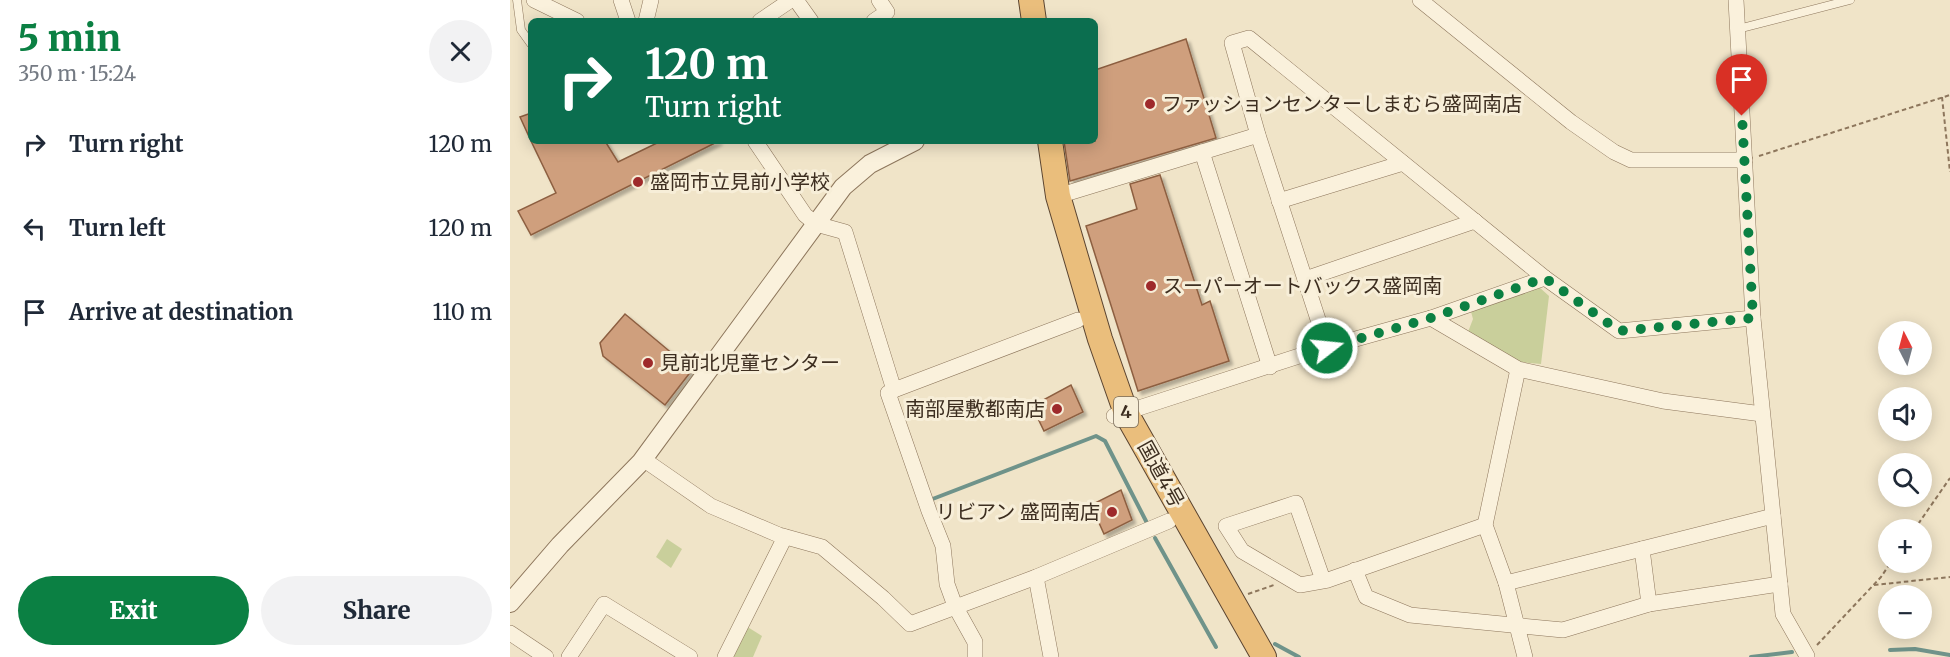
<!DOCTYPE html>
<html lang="en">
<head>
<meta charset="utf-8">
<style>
	body { margin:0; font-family:Merriweather,"Noto Sans JP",serif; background:#f2f2f3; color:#1f2937; height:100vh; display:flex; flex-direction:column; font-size:22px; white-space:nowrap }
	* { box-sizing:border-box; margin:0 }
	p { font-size:20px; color:#747a83 }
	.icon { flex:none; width:33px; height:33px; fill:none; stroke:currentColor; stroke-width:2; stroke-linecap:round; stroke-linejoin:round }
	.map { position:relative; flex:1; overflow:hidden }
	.sheet { display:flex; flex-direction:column; background:#fff; width:510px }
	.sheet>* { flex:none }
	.banner { position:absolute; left:18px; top:18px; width:570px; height:126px; border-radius:9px; box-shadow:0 3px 15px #0003; background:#0b6e4f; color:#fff; overflow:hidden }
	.needle { width:39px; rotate:354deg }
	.fabs { position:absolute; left:1368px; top:321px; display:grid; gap:12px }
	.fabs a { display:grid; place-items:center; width:54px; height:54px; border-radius:50%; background:#fff; box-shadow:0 3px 15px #0003; font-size:30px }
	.pin { position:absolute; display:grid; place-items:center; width:51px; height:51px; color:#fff; margin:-62px -26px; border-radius:50% 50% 50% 0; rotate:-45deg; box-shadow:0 0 6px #0007 }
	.pin .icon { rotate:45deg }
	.me { position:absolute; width:66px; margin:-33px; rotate:74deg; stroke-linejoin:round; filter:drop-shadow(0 0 4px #0008) }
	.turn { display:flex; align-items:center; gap:21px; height:126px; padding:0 18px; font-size:27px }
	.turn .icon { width:78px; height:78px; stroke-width:2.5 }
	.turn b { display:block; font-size:42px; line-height:51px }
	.round { display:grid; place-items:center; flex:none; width:63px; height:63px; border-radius:32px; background:#f2f2f3 }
	.head { display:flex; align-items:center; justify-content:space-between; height:102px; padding:0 18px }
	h1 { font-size:36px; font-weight:800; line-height:45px; color:#0b8043 }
	.button { display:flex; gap:12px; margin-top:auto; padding:12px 18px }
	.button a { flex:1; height:69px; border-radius:36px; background:#0b8043; color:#fff; font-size:24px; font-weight:800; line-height:69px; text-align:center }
	.button a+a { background:#f2f2f3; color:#1f2937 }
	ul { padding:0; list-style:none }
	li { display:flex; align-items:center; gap:18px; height:84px; padding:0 18px }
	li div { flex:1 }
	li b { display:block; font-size:22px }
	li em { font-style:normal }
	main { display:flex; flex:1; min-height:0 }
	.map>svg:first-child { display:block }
	.green { fill:#c9cf9b }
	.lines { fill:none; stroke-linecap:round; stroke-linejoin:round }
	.stream { stroke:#6f938a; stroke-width:4 }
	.building { fill:#cf9f7d; stroke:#8d5f41; stroke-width:1.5; filter:url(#shadow) }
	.service-casing { stroke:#8d765c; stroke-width:9 }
	.minor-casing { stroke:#8d765c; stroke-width:16 }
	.tertiary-casing { stroke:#8d765c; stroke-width:20 }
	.trunk-casing { stroke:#5b4430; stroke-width:26 }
	.path { stroke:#8d765c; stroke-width:2; stroke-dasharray:4.5 3; stroke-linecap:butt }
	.service { stroke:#faf1dc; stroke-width:8 }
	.minor { stroke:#faf1dc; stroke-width:15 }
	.tertiary { stroke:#faf1dc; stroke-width:18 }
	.trunk { stroke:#eabe7c; stroke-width:24 }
	.route { stroke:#0b8043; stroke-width:10; stroke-dasharray:0 18 }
	.poi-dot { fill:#9e2a2b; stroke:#f7eed8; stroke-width:2 }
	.labels { text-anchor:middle; stroke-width:6; stroke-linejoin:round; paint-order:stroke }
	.shield { fill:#f7eed8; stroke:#756857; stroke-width:1.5 }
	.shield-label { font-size:18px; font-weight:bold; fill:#3d2e20 }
	.poi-label { font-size:20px; fill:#3d2e20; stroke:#f7eed8; text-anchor:start }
	.street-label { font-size:20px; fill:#3d2e20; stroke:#f7eed8 }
</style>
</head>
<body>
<main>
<section class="sheet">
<div class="head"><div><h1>5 min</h1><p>350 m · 15:24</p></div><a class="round"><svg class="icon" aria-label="close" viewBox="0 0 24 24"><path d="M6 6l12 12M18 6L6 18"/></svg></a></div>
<ul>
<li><svg class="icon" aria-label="right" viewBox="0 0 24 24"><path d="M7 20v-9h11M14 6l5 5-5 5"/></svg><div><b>Turn right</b></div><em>120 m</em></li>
<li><svg class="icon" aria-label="left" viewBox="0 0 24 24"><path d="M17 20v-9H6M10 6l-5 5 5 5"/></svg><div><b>Turn left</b></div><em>120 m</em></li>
<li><svg class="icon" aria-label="arrive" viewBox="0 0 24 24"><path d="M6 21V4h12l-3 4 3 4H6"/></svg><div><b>Arrive at destination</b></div><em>110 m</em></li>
</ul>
<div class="button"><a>Exit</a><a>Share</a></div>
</section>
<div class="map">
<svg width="1440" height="657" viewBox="0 0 1440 657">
	<defs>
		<filter id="shadow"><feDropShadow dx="3.5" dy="3.5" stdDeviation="1.5" flood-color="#0004"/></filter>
	</defs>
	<rect width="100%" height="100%" fill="#f0e4c8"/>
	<g class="green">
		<path d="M1028,286L1039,296L1031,364L1010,362L958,332L963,319L960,308Z"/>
		<path d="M157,539L172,549L161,568L146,557Z"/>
		<path d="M236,626L252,636L243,657H220Z"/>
	</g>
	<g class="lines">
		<g class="stream">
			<path d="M420,500L586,436L595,441L637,523"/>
			<path d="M645,538L706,647"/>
			<path d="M765,644L789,657"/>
			<path d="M1380,650L1405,649L1440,655"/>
			<path d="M1241,657L1282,652"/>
		</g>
	</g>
	<g class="building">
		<path d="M676,39L706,138L560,181L554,141H585V70Z"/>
		<path d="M21,113V141L10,117Z"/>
		<path d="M21,141H95L108,162L151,141H209L21,235L8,211L46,193Z"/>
		<path d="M650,175L692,305L700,301L719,361L628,391L576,226L627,209L620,184Z"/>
		<path d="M115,314L182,370L155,405L93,356L90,343Z"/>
		<path d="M561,385L573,412L534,431L522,406Z"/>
		<path d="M611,490L622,520L594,534L581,505Z"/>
	</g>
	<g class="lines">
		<defs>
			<g id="service">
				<path d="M7,0L11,30L21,44"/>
				<path d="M1228,29L1340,0"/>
			</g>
			<g id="minor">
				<path d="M24,0L67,21"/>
				<path d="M111,0L118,21"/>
				<path d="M286,0L301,21"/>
				<path d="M910,0L1061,122L1104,152L1121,160H1235"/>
				<path d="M1226,0L1243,318L1273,614L1297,656"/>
				<path d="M136,21L141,0"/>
				<path d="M250,21L281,0"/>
				<path d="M364,21L377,12L369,0"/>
				<path d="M245,141L295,215L306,224L335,232L384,390L568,320"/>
				<path d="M692,152L760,367"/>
				<path d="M548,196L748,135"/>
				<path d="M769,201L893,163"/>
				<path d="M795,279L965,221"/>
				<path d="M921,318L1008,369L1153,401L1252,414"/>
				<path d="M817,347L748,135L722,43L739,38L1035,278L1109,331L1243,318"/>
				<path d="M1008,369L975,525L996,583L1015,657"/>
				<path d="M384,390L378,393L419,511L433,546L437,584L445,606L465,642V657"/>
				<path d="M604,416L817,347L921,318L1035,278"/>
				<path d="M133,459L201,506L269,535L312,547L373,598L400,624L526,577L659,521"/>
				<path d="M1132,549L1139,604"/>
				<path d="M845,570L856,597L900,615L1053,630L1139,604L1270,584"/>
				<path d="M526,577L541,657"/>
				<path d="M813,580L786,503L716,526L732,551L790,585L818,580L975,525"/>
				<path d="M996,583L1263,516"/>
				<path d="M0,633L36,657"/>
				<path d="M59,657L94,604L180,657"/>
				<path d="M215,657L275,537"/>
			</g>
			<path id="tertiary" d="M0,603L50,545L131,462L333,187L360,164L405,141"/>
			<g id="trunk">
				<path d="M521,0L524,21"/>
				<path d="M540,141L548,196L590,339L616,413L754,657"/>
			</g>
		</defs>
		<use href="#service" class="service-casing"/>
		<use href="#minor" class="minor-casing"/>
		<use href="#tertiary" class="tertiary-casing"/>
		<use href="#trunk" class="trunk-casing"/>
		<g class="path">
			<path d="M1432,97L1440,172"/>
			<path d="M1249,156L1440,95"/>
			<path d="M1404,530L1440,478"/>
			<path d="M1364,585L1440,577"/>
			<path d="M738,594L764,585"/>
			<path d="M1307,645L1371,577L1381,562"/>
		</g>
		<use href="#service" class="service"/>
		<use href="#minor" class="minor"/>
		<use href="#tertiary" class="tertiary"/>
		<use href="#trunk" class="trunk"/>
	</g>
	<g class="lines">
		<path class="route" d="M817,348L921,318L1035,278L1109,331L1243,318L1232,116"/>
	</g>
	<g class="poi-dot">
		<circle cx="640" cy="104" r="6"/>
		<circle cx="128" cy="182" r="6"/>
		<circle cx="641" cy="286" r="6"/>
		<circle cx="138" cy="363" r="6"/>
		<circle cx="547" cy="409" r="6"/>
		<circle cx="602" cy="512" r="6"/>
	</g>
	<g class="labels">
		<rect class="shield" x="604" y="397" width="24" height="30" rx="4.5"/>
		<g class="shield-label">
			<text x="616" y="418">4</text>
		</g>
		<g class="poi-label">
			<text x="652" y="111">ファッションセンターしまむら盛岡南店</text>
			<text x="140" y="189">盛岡市立見前小学校</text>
			<text x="653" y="293">スーパーオートバックス盛岡南</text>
			<text x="150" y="370">見前北児童センター</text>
			<text x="535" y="416" text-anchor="end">南部屋敷都南店</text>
			<text x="590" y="519" text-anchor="end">リビアン 盛岡南店</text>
		</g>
		<g class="street-label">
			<text transform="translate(651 474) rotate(61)" y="7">国道4号</text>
		</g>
	</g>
</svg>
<div class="fabs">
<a><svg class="needle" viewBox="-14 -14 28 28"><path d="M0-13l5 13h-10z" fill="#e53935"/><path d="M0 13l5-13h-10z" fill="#747a83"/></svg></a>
<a><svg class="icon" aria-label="sound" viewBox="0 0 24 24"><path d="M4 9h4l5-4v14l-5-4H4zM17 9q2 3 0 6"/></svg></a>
<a><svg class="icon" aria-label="search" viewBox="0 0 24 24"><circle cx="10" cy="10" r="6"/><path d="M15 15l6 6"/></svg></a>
<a>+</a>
<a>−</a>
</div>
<div class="pin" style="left:1232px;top:116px;background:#d93025"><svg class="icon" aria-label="arrive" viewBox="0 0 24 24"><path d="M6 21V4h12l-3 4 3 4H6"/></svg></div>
<svg class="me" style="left:817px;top:348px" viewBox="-20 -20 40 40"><circle r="17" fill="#0b8043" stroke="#fff" stroke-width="3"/><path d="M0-11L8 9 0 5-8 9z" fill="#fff"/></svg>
<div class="banner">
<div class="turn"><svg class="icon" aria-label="right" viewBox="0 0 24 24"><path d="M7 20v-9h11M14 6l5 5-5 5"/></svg><div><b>120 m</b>Turn right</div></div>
</div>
</div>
</main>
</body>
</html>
